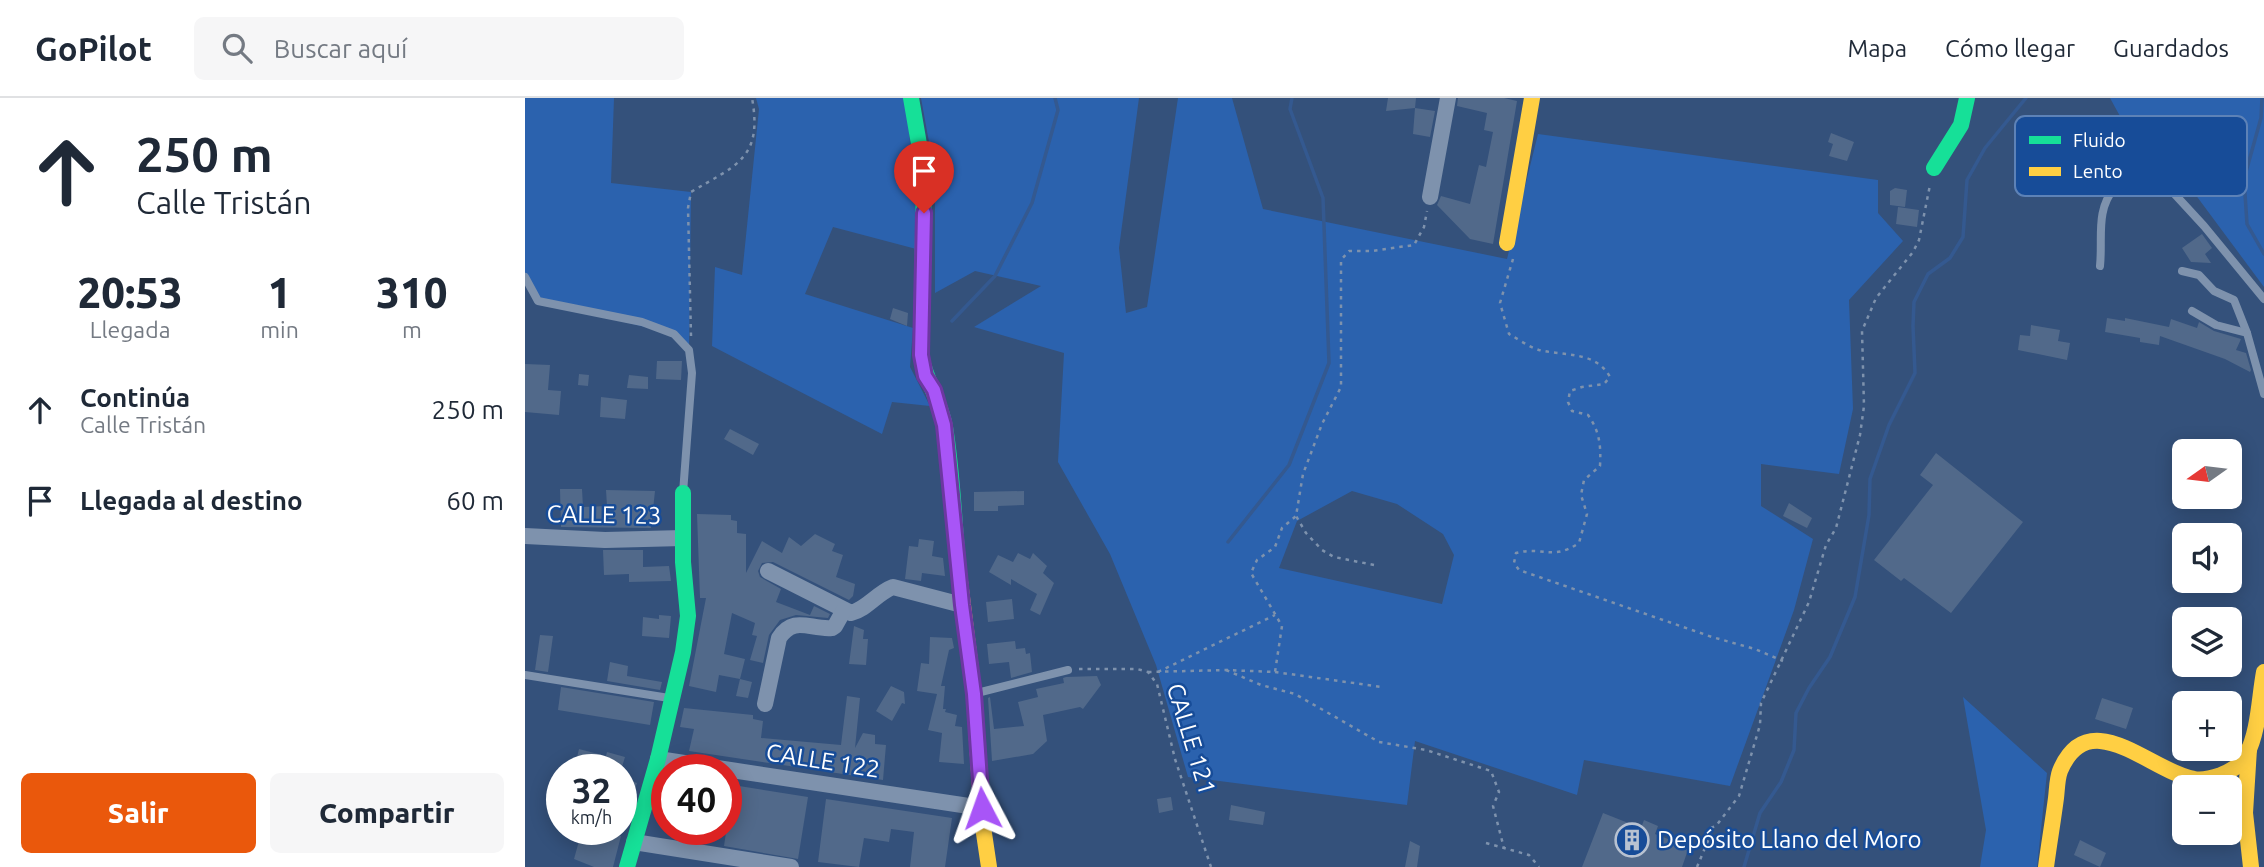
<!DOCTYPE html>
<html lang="es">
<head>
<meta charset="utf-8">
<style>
	body { margin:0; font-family:Ubuntu,sans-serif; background:#f6f6f7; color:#1f2937; height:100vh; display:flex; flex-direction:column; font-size:26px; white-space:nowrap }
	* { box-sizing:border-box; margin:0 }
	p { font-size:23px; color:#747a83 }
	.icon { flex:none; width:38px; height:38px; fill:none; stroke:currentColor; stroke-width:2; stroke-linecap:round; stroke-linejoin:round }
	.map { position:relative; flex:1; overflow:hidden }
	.drawer { display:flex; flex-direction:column; background:#fff; width:525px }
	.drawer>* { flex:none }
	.top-card { background:#fff; color:#1f2937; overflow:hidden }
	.needle { width:46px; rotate:256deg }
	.fabs { position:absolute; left:1647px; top:341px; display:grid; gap:14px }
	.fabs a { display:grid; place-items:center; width:70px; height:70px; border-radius:10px; background:#fff; box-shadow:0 4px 18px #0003; font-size:35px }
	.speed { position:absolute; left:21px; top:656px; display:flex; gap:14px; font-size:35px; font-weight:700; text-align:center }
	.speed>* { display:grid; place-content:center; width:91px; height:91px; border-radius:50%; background:#fff; box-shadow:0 4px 18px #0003; line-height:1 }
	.speed small { font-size:18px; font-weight:400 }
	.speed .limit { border:10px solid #d22; background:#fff; color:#111 }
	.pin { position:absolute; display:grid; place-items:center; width:60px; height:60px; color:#fff; margin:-72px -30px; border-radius:50% 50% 50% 0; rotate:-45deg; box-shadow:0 0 7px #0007 }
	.pin .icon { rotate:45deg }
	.me { position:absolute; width:77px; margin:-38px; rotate:356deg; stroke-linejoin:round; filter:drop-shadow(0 0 5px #0008) }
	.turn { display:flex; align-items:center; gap:24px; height:147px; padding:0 21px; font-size:32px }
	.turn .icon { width:91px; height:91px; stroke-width:2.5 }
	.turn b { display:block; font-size:49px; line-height:60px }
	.eta { display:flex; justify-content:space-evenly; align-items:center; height:119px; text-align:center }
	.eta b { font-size:42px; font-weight:800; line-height:49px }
	.primary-button { display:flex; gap:14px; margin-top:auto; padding:14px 21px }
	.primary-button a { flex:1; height:80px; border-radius:10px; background:#ea580c; color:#fff; font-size:28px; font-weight:800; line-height:80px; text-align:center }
	.primary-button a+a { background:#f6f6f7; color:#1f2937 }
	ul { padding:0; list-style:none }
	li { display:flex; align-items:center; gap:21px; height:91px; padding:0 21px }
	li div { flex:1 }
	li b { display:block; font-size:26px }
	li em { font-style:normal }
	header { display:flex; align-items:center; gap:42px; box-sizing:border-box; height:98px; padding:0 35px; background:#fff; border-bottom:2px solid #e0e1e3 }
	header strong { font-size:33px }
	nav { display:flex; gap:38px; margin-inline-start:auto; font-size:24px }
	.search { width:490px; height:63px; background:#f6f6f7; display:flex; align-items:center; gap:18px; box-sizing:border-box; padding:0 24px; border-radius:10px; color:#747a83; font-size:26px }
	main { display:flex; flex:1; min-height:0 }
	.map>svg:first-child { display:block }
	.green { fill:#2b62ae; fill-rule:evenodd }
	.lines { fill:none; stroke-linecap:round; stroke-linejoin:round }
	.stream { stroke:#345990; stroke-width:3.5 }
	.building { fill:#51698a }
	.path { stroke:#7e92ad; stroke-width:2.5; stroke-dasharray:3.5 5; stroke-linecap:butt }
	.lane { stroke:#7e92ad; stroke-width:8 }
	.street { stroke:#7e92ad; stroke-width:16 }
	.fast { stroke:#16e098; stroke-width:16 }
	.slow { stroke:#ffcf43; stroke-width:16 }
	.route-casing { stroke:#6d37a1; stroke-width:18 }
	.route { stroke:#a855f7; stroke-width:12 }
	.labels { text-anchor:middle; stroke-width:5; stroke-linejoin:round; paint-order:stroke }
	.street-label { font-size:24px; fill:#fff; stroke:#174c98 }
	.poi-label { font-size:24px; fill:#fff; stroke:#174c98; text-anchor:start }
	.key { fill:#174c98; stroke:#5d82b7; stroke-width:2 }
	.key-label { font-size:19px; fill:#fff }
</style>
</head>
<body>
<header>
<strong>GoPilot</strong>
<div class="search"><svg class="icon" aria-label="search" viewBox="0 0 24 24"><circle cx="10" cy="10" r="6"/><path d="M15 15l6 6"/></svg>Buscar aquí</div>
<nav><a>Mapa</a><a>Cómo llegar</a><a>Guardados</a></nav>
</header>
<main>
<section class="drawer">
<div class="top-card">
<div class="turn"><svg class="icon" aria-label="ahead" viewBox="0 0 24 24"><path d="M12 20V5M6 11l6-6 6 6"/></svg><div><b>250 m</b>Calle Tristán</div></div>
</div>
<div class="eta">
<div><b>20:53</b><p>Llegada</p></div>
<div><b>1</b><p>min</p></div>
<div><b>310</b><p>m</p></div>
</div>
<ul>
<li><svg class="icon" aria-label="ahead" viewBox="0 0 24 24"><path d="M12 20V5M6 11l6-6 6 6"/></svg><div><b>Continúa</b><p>Calle Tristán</p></div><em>250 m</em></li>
<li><svg class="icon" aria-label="arrive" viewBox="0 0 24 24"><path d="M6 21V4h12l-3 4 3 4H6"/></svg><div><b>Llegada al destino</b></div><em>60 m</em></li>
</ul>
<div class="primary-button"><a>Salir</a><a>Compartir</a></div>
</section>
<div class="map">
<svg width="1739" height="769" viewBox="0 0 1739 769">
	<rect width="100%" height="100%" fill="#34517b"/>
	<g class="green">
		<path d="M0,0H89L86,85L166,94L164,252L149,236L13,203L0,179Z"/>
		<path d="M231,0H381L395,152L308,129L280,196L388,230L385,269L405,308L367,304L357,336L187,248L190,169L217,177L234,11Z"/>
		<path d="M396,0H614L594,150L601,215L622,209L653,0H707L738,111L982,161L1013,36L1353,82V115L1378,143L1324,202L1328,311L1314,376L1236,366V408L1288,441L1269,512L1205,688L1059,662L1052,697L890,643L882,707L663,679L631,567L585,456L533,364L539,255L449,229L516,188L450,173L410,195V77ZM827,393L872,406L918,436L929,457L917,506L754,470L772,423Z"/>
		<path d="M1585,0H1739V189L1670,96L1680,69L1638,43V22L1596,20Z"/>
		<path d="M1438,599L1522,675L1512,769H1455L1461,732Z"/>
	</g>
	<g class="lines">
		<g class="stream">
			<path d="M1737,0L1736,20L1719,81L1722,126L1739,156"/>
			<path d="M427,223L470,178L507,105L533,12L530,0"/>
			<path d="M703,444L764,367L804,265L798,100L765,11L767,0"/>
			<path d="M1219,769L1235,715L1256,684L1269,652L1271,615L1284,590L1305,559L1330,499L1344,417L1345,381L1364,327L1390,275L1388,228L1389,204L1403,176L1425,160L1438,139L1442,82L1460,50L1501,0"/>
		</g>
	</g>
	<g class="building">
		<path d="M863,0H891L890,10L861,13Z"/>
		<path d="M933,0H979L992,3L968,146L945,141L912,107L916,98L945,106L954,67L961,69L968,34L959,32L962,15L932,8Z"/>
		<path d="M890,10L910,13L905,39L888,36Z"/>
		<path d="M1306,35L1329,44L1322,63L1304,58L1308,46L1303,44Z"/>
		<path d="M1370,90L1382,92L1380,109L1365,107V93Z"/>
		<path d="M1373,109L1394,112L1392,129L1371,126Z"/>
		<path d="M1677,136L1687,150L1680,156L1686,165L1666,164L1657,150Z"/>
		<path d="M368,210L383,215L382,228L365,221Z"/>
		<path d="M1582,220L1600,223V220L1644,229L1646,221L1672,230L1674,224L1689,233L1716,241L1711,252L1721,255L1726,272L1725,274L1700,261L1635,238L1634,247L1615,244V240L1580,234Z"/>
		<path d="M1506,227L1535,232L1533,243L1545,245L1542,262L1493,252L1495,237L1505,238Z"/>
		<path d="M132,263H157L156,282L131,281Z"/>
		<path d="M0,266L25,267L23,292L36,293L34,317L0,314Z"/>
		<path d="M54,276L64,277L63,288L53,287Z"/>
		<path d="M104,277L123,279V291L102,290Z"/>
		<path d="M76,299L102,302L100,321L75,319Z"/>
		<path d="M205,331L234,346L228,357L199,341Z"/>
		<path d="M1411,355L1498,424L1426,515L1379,480L1376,483L1349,462L1408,387L1395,377Z"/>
		<path d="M35,391H57L58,409L82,408L81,392L130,393L126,430L36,429Z"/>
		<path d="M499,393V407L473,408V413H449V394Z"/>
		<path d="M1264,405L1287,420L1282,430L1258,418Z"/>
		<path d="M172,416L206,417V422L212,423V435L221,436V475L237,443L257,455L264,439L276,448L290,436L310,446L307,453L318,457L311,479L330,486L328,498L324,502L248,464L237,465L233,473L235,479L256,491L251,504L285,517L289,508L305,516L303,520L271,517L255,522L244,537L238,565L225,562L232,538L227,537L230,525L207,515L199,556L220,561L215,581L194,577L191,594L164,588L181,500H175Z"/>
		<path d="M394,441L409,443L407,458L418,460L420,478L397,475L396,483L380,481L384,448L393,449Z"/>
		<path d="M78,452H118V469L144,468L146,483L104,484V476L79,477Z"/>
		<path d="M493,455L505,461L508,455L522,468L518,475L529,485L515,517L505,512L512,496L486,481V487L464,474L473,457L488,464Z"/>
		<path d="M487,501L489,521L463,524L461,504Z"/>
		<path d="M134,517L146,518L144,540L117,538L118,519L134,521Z"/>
		<path d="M329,528L339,532L338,541H343L341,567L324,566Z"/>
		<path d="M15,537L28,538L23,574L10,572Z"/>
		<path d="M405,539L427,540L429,550L424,552L416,588H420L418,611H421L420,614L432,617L430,628L437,629L439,666L414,664L417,635L403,632L412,596L392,593L396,565L404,566Z"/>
		<path d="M490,543L491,551L500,550L501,556L505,555L507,574L486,580L484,564L464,566L462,546Z"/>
		<path d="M85,564L103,568L102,578L137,584L135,592L82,583Z"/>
		<path d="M572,578L576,587L558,611L555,609L518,617L522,643L508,656L467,663L463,600L465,599L469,631L499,628L493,604L513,599L511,591L539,585L538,580L541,579Z"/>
		<path d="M215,581L227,584L223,600L211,598Z"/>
		<path d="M366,588L379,594L380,606L377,605L367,623L351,613Z"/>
		<path d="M36,589L129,604L125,627L33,612Z"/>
		<path d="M322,598L335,600L330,650L338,635L350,637V646L361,647L358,682L164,653L169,631L155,629L159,610L228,617V621L238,623L236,640L316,647Z"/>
		<path d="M1577,600L1608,610L1601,631L1570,621Z"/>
		<path d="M1704,605L1717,608L1713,628L1704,626Z"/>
		<path d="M54,651L81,658L82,654L100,659L96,672H49Z"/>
		<path d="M96,680L112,685L108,697L96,693Z"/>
		<path d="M208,687L283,699L273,761L199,748Z"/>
		<path d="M646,699L648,712L634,715L632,701Z"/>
		<path d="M301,701L427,720L420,769H385L389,734L366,731L364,744L339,740L334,769L293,764Z"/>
		<path d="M706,707L740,714L738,727L704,722Z"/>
		<path d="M1078,715L1116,730L1119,722L1133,728L1130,736L1164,749L1157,769H1057Z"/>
		<path d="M57,732H78L77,733L96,738L88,769H69L49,761Z"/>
		<path d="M1555,742L1581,755L1575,769L1549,757Z"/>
		<path d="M885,743L895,748L892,769H880Z"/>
	</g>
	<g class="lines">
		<g class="path">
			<path d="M988,161L975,205L984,236C993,241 1004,249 1014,252C1039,258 1071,253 1085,279L1079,286L1057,289L1045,293L1043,304L1047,313L1063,317C1075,334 1076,348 1075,368L1059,382L1056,397L1062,416L1054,445C1027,463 1018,448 991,455L989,465L994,472L1187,539L1230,551L1258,563"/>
			<path d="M166,238L163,110L166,94C211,67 238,61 227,0"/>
			<path d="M849,467L809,459L797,452L781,435L771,418L778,376L797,326L816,289V162L824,153H847L889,147L899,129L902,113"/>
			<path d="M554,571H612L623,574L632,586L650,661L686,769"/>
			<path d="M701,572L736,587L770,596L854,644L901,652L966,673L974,694L968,708L979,750"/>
			<path d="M623,574L701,572L750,574L757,528L726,475L732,462L750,449L757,430L771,418"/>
			<path d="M633,574L750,517"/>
			<path d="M750,574L857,589"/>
			<path d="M961,745L1004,757L1014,769"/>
			<path d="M1172,769L1185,738V730L1191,728L1214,698L1235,627L1236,605L1284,504L1301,447L1311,430L1335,337L1339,308L1337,233L1351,200L1388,154L1394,142L1405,87"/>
		</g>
		<g class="lane">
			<path d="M1575,168C1578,139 1570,113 1590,89C1596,80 1600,75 1610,72L1644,90L1679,128L1739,201"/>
			<path d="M1657,173L1674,177L1689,193L1709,202L1722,235"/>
			<path d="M0,179L13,203L117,224L149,236L164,252L167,275L158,395"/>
			<path d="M1667,213L1691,227L1722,235L1739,296"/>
			<path d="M0,577L144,600"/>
			<path d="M452,595L543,572"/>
		</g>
		<g class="street">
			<path d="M905,99L923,0"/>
			<path d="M0,438L80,442L158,440"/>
			<path d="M243,473L326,515C342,511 352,495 368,489L437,507"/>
			<path d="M240,606L254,540C269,517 285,532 307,530L310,528L319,512"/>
			<path d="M133,661L457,710"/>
			<path d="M109,744L266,769"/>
		</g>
		<g class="fast">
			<path d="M386,0L399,75L396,258C401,283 416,304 420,329C428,377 429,427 434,475"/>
			<path d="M1409,70L1436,27L1442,0"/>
			<path d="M102,769L133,661L158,554L163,518L158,464V395"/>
		</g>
		<g class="slow">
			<path d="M982,145L1007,0"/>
			<path d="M434,475L449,596L457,722L464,769"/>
			<path d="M1724,651L1720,715L1726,769"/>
			<path d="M1521,769C1524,746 1528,723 1531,700C1532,692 1532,681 1535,673C1564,604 1626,674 1669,681C1678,683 1687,680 1696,677C1706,673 1715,668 1721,658C1734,633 1734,601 1739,574"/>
		</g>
	</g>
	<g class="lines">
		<defs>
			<path id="route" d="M399,115L396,257L400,278L409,292L419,327L437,507L449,596L457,710"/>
		</defs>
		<use href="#route" class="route-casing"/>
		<use href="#route" class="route"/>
	</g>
	<defs>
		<symbol id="building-ring" viewBox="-11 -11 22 22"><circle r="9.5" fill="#174c98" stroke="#b8c2d1" stroke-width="1.5"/><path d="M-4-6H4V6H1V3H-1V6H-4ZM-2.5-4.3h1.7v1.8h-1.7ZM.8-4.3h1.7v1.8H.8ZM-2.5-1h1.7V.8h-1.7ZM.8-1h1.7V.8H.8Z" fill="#b8c2d1"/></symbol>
	</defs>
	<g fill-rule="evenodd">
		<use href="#building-ring" x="1088" y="723" width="38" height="38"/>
	</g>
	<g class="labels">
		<g class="street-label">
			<text transform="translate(79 417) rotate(1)" y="8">CALLE 123</text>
			<text transform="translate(666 641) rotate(73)" y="8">CALLE 121</text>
			<text transform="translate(298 663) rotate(9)" y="8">CALLE 122</text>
		</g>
		<g class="poi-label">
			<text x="1132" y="750">Depósito Llano del Moro</text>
		</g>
	</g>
	<rect x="1490" y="18" width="232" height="80" rx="10" class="key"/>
	<rect x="1504" y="38" width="32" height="8" fill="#16e098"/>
	<rect x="1504" y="69" width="32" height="9" fill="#ffcf43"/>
	<g class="key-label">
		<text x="1548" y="49">Fluido</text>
		<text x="1548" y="80">Lento</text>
	</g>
</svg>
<div class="fabs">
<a><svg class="needle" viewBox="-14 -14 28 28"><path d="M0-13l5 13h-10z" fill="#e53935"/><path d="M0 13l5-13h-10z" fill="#747a83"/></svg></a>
<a><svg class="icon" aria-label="sound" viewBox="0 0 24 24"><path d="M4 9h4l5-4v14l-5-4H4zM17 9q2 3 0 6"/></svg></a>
<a><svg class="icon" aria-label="layers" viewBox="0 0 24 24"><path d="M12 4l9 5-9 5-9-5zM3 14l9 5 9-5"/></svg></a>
<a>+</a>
<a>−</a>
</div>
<div class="speed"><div>32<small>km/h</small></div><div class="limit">40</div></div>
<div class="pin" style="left:399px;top:115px;background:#d93025"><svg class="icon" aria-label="arrive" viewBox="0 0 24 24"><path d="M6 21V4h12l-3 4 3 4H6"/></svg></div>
<svg class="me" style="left:457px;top:710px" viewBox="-20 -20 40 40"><path d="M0-17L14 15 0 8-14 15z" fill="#a855f7" stroke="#fff" stroke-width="4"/></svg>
</div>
</main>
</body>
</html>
